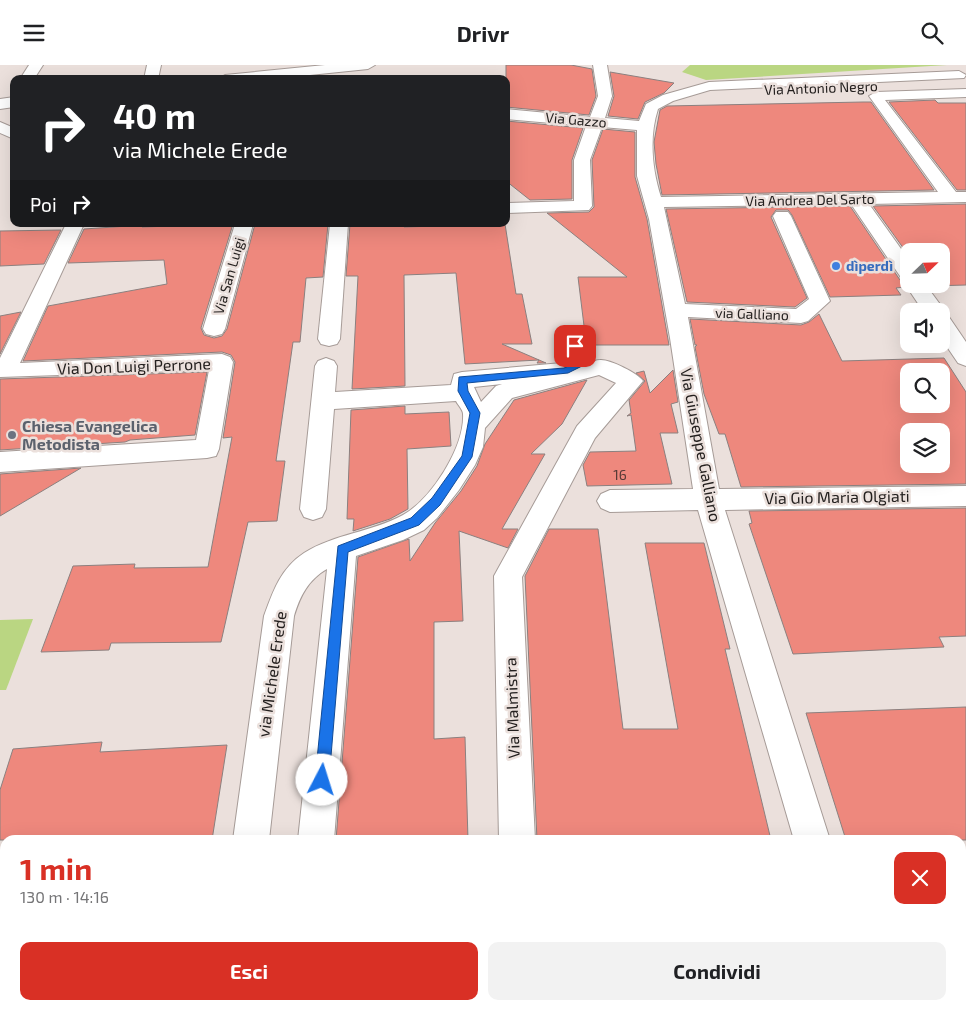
<!DOCTYPE html>
<html lang="it">
<head>
<meta charset="utf-8">
<style>
	body { margin:0; font-family:"Exo 2",sans-serif; background:#f2f2f2; color:#202124; height:100vh; display:flex; flex-direction:column; font-size:19px; white-space:nowrap }
	* { box-sizing:border-box; margin:0 }
	p { font-size:16px; color:#757577 }
	.icon { flex:none; width:28px; height:28px; fill:none; stroke:currentColor; stroke-width:2; stroke-linecap:round; stroke-linejoin:round }
	.map { position:relative; flex:1; overflow:hidden }
	.sheet { position:absolute; left:0px; top:770px; width:966px; height:175px; display:flex; flex-direction:column; background:#fff; border-radius:15px 15px 0 0; box-shadow:0 5px 20px #0002 }
	.sheet>* { flex:none }
	.top-card { position:absolute; left:10px; top:10px; width:500px; height:152px; border-radius:10px; box-shadow:0 5px 20px #0002; background:#202124; color:#fff; overflow:hidden }
	.needle { width:32px; rotate:67deg }
	.controls { position:absolute; left:900px; top:178px; display:grid; gap:10px }
	.controls a { display:grid; place-items:center; width:50px; height:50px; border-radius:10px; background:#fff; box-shadow:0 5px 20px #0002; font-size:25px }
	.pin { position:absolute; display:grid; place-items:center; width:42px; height:42px; color:#fff; margin:-21px; border-radius:10px; box-shadow:0 2px 8px #0006 }
	.me { position:absolute; width:55px; margin:-28px; rotate:5deg; stroke-linejoin:round; filter:drop-shadow(0 0 4px #0008) }
	.turn { display:flex; align-items:center; gap:18px; height:105px; padding:0 20px; font-size:22px }
	.turn .icon { width:65px; height:65px; stroke-width:2.5 }
	.turn b { display:block; font-size:35px; line-height:42px }
	.then { display:flex; align-items:center; height:48px; padding:0 20px; background:#0003; gap:10px; font-size:19px }
	.round { display:grid; place-items:center; flex:none; width:52px; height:52px; border-radius:10px; background:#f2f2f2 }
	.summary { display:flex; align-items:center; justify-content:space-between; height:85px; padding:0 20px }
	h1 { font-size:30px; font-weight:700; line-height:38px; color:#d93025 }
	.cta { display:flex; gap:10px; margin-top:auto; padding:10px 20px }
	.cta a { flex:1; height:58px; border-radius:10px; background:#d93025; color:#fff; font-size:20px; font-weight:700; line-height:58px; text-align:center }
	.cta a+a { background:#f2f2f2; color:#202124 }
	header { display:flex; justify-content:space-between; align-items:center; height:65px; padding:0 20px; background:#fff; font-size:22px; font-weight:700 }
	.map>svg:first-child { display:block }
	.green { fill:#bad682 }
	.building { fill:#ee887d; stroke:#8b807f; fill-rule:evenodd }
	.lines { fill:none; stroke-linecap:round; stroke-linejoin:round }
	.pedestrian-casing { stroke:#a69b97; stroke-width:2 }
	.minor-casing { stroke:#a69b97; stroke-width:2 }
	.tertiary-casing { stroke:#a69b97; stroke-width:2 }
	.pedestrian { fill:#fff; fill-rule:evenodd }
	.minor { fill:#fff; fill-rule:evenodd }
	.tertiary { fill:#fff; fill-rule:evenodd }
	.route { fill:#1a73e8; stroke:#114b97 }
	.shop-dot { fill:#3f7fe0; stroke:#ebe0dc; stroke-width:2 }
	.worship-dot { fill:#6b7280; stroke:#ebe0dc; stroke-width:2 }
	.labels { text-anchor:middle; stroke-width:5; stroke-linejoin:round; paint-order:stroke }
	.far-street-label { font-size:14px; fill:#24201f; stroke:#ebe0dc }
	.far-shop-label { font-size:14px; font-weight:bold; fill:#366cbe; stroke:#ebe0dc; text-anchor:start }
	.number-label { font-size:14px; fill:#563a36 }
	.street-label { font-size:16px; fill:#24201f; stroke:#ebe0dc }
	.worship-label { font-size:16px; font-weight:bold; fill:#5b616d; stroke:#ebe0dc; text-anchor:start }
</style>
</head>
<body>
<header><svg class="icon" aria-label="menu" viewBox="0 0 24 24"><path d="M4 6h16M4 12h16M4 18h16"/></svg>Drivr<svg class="icon" aria-label="search" viewBox="0 0 24 24"><circle cx="10" cy="10" r="6"/><path d="M15 15l6 6"/></svg></header>
<div class="map">
<svg width="966" height="945" viewBox="0 0 966 945">
	<rect width="100%" height="100%" fill="#ebe0dc"/>
	<g class="green">
		<path d="M690,0H947L706,15L682,7Z"/>
		<path d="M33,554L6,625H0V555Z"/>
	</g>
	<g class="building">
		<path d="M506,0H571L592,4L596,31L589,50L506,42Z"/>
		<path d="M610,7L674,18L664,28L645,37L638,54L608,51L614,31Z"/>
		<path d="M935,35L938,38H966V125H957L889,37Z"/>
		<path d="M863,37H871L934,125L662,130L656,99L654,77L660,45L667,41Z"/>
		<path d="M506,56L583,63L572,95V134L530,135L506,116Z"/>
		<path d="M603,64L635,67V112L647,154L669,280H587L586,277L578,212H627L547,148L589,147L594,142L592,95Z"/>
		<path d="M966,139V220L929,221L927,219H941V186H909V191L873,141Z"/>
		<path d="M850,141L900,215L904,217L905,222L896,223L901,230L830,232L792,150L788,145H776L771,152L807,233L795,242L687,237L666,144Z"/>
		<path d="M233,159L201,263L204,270L214,273L222,271L227,264L255,159H328L323,212L306,213L300,277H293L276,396H285L277,456L248,457L221,577L111,578L109,585L41,587L73,501L135,499L134,503L208,502L232,372L223,373L235,297L231,290L222,287L23,296L48,241L167,219L164,195L68,198L84,164L143,160L142,162Z"/>
		<path d="M350,159H404V162L505,159L516,229H522L532,279H502L546,298H537L539,295L465,299L456,208L404,210L405,321L352,324L358,211H346Z"/>
		<path d="M61,165L44,199L0,201V166Z"/>
		<path d="M21,247L0,289V251Z"/>
		<path d="M819,249L842,296L944,293L966,327V419L741,422L725,369H719L704,329L695,282L697,280H695L690,254L801,260L809,257ZM909,306H941V339H909ZM909,366H941V399H909Z"/>
		<path d="M673,305L678,337L671,339L678,368H660L672,419L587,421L583,400L590,387L636,386L631,350L627,351L631,348L629,335L645,316L636,308L644,306L650,328Z"/>
		<path d="M207,307L195,370L130,375L125,377L0,385V314Z"/>
		<path d="M587,315L562,359L531,389H545L502,464H518L508,483L459,466L463,556L434,557V674L465,672L468,775H336L358,492L409,474L410,496L435,458L461,426L477,401L485,379L514,335Z"/>
		<path d="M405,341V349L449,347L451,381L407,384L408,444L390,454L353,466L354,454H347L351,345Z"/>
		<path d="M81,403L0,451V409Z"/>
		<path d="M966,443V571L939,572L944,582L793,589L749,459L752,458L749,446Z"/>
		<path d="M549,464H598L623,664H678L645,478H704L730,584H725L771,775H537L525,511Z"/>
		<path d="M966,642V775H846L806,648Z"/>
		<path d="M102,677L100,687L227,680L212,775H0V725L13,684Z"/>
	</g>
	<g class="lines">
		<defs>
			<path id="pedestrian" d="M593,0H607L612,31L610,34L605,35L598,31Z"/>
			<g id="minor">
				<path d="M29,0H43L34,14H20Z"/>
				<path d="M147,0H161L158,14H144Z"/>
				<path d="M325,0H375L368,4L271,14H218L225,10Z"/>
				<path d="M959,6L966,10L964,13L710,25L673,36L658,44C649,72 652,104 661,132L938,127L869,31L876,27L966,24V32L885,35L956,127H966V137L869,139L909,195V219H925L945,246L942,250L949,252L966,277V301L958,298L941,273V246H923L905,219L907,216L902,214L851,139L664,142L685,239L796,244L809,234L773,151L776,147H788L791,151L830,236L808,256L801,258L688,252L719,424L966,421V441L725,445L830,775H794L698,445L610,447L601,443L597,436L601,429L610,425L693,424L670,273L649,154L637,111V65L602,62L590,95L592,141L589,145L506,148V138L574,136V95L586,61L506,54V44L590,52L598,31L605,27L612,31L605,53L639,56L646,39L663,30L709,17Z"/>
				<path d="M14,32V42L0,44V34Z"/>
				<path d="M0,57L14,63V74L0,68Z"/>
				<path d="M66,159H84L20,298L222,289L230,292L233,297L219,384L216,391L207,393L0,407V387L196,375L209,305L0,312V293Z"/>
				<path d="M235,159H253L225,264L222,269L214,271L206,269L203,264Z"/>
				<path d="M330,159H348L340,274L337,279L329,281L321,279L318,274Z"/>
				<path d="M575,274L583,276L586,281L588,298C592,297 596,295 600,295C609,294 638,308 643,316L595,373L522,512L535,775H499L494,511L577,361L616,318L599,310L512,333L485,363L483,382L475,400L459,425L437,453L424,465L403,475L356,491L334,775H298L327,504C308,515 300,531 294,551L269,775H233L264,551C273,526 281,503 304,488C334,469 372,467 403,450C432,434 465,381 463,349C463,345 458,340 456,336L334,344L326,444L322,452L313,455L304,452L300,444L315,301L318,296L326,293L334,296L337,301L335,327L451,320L454,309L462,307L562,298L565,297L564,281L567,276ZM502,319L496,321L481,337L474,322Z"/>
				<path d="M325,940H365L366,945H326Z"/>
				<path d="M515,940H555L556,945H516Z"/>
				<path d="M756,940H796L798,945H758Z"/>
			</g>
			<g id="tertiary">
				<rect x="961" y="814" width="5" height="38"/>
				<rect x="0" y="844" width="5" height="38"/>
			</g>
		</defs>
		<use href="#pedestrian" class="pedestrian-casing"/>
		<use href="#minor" class="minor-casing"/>
		<use href="#tertiary" class="tertiary-casing"/>
		<use href="#pedestrian" class="pedestrian"/>
		<use href="#minor" class="minor"/>
		<use href="#tertiary" class="tertiary"/>
	</g>
	<path class="route" d="M572,278L580,281L582,301L568,308L467,318L468,326L480,348L472,392L440,440L419,460L348,487L329,715L327,720L322,722L317,720L315,715L338,481L411,453L432,433L462,391L470,348L458,326L459,312L564,303L573,299Z"/>
	<circle class="shop-dot" cx="836" cy="201" r="5"/>
	<circle class="worship-dot" cx="12" cy="370" r="5"/>
	<g class="labels">
		<g class="far-street-label">
			<text transform="translate(821 23) rotate(-2)" y="5">Via Antonio Negro</text>
			<text transform="translate(576 55) rotate(5)" y="5">Via Gazzo</text>
			<text transform="translate(810 135) rotate(-1)" y="5">Via Andrea Del Sarto</text>
			<text transform="translate(229 211) rotate(-74)" y="5">Via San Luigi</text>
			<text transform="translate(752 249) rotate(2)" y="5">via Galliano</text>
		</g>
		<g class="far-shop-label">
			<text x="846" y="206">dìperdì</text>
		</g>
		<g class="number-label">
			<text x="620" y="415">16</text>
		</g>
		<g class="street-label">
			<text transform="translate(134 301) rotate(-2)" y="6">Via Don Luigi Perrone</text>
			<text transform="translate(701 380) rotate(79)" y="6">Via Giuseppe Galliano</text>
			<text transform="translate(837 432) rotate(-1)" y="6">Via Gio Maria Olgiati</text>
			<text transform="translate(272 609) rotate(-82)" y="6">via Michele Erede</text>
			<text transform="translate(512 643) rotate(-92)" y="6">Via Malmistra</text>
		</g>
		<g class="worship-label">
			<text x="22" y="367">Chiesa Evangelica<tspan x="22" dy="18">Metodista</tspan></text>
		</g>
	</g>
</svg>
<div class="controls">
<a><svg class="needle" viewBox="-14 -14 28 28"><path d="M0-13l5 13h-10z" fill="#e53935"/><path d="M0 13l5-13h-10z" fill="#757577"/></svg></a>
<a><svg class="icon" aria-label="sound" viewBox="0 0 24 24"><path d="M4 9h4l5-4v14l-5-4H4zM17 9q2 3 0 6"/></svg></a>
<a><svg class="icon" aria-label="search" viewBox="0 0 24 24"><circle cx="10" cy="10" r="6"/><path d="M15 15l6 6"/></svg></a>
<a><svg class="icon" aria-label="layers" viewBox="0 0 24 24"><path d="M12 4l9 5-9 5-9-5zM3 14l9 5 9-5"/></svg></a>
</div>
<div class="pin" style="left:575px;top:281px;background:#d93025"><svg class="icon" aria-label="arrive" viewBox="0 0 24 24"><path d="M6 21V4h12l-3 4 3 4H6"/></svg></div>
<svg class="me" style="left:322px;top:715px" viewBox="-20 -20 40 40"><circle r="19" fill="#fff"/><path d="M0-13L10 11 0 6-10 11z" fill="#1a73e8"/></svg>
<div class="top-card">
<div class="turn"><svg class="icon" aria-label="right" viewBox="0 0 24 24"><path d="M7 20v-9h11M14 6l5 5-5 5"/></svg><div><b>40 m</b>via Michele Erede</div></div>
<div class="then">Poi<svg class="icon" aria-label="right" viewBox="0 0 24 24"><path d="M7 20v-9h11M14 6l5 5-5 5"/></svg></div>
</div>
<section class="sheet">
<div class="summary"><div><h1>1 min</h1><p>130 m · 14:16</p></div><a class="round" style="background:#d93025;color:#fff"><svg class="icon" aria-label="close" viewBox="0 0 24 24"><path d="M6 6l12 12M18 6L6 18"/></svg></a></div>
<div class="cta"><a>Esci</a><a>Condividi</a></div>
</section>
</div>
</body>
</html>
